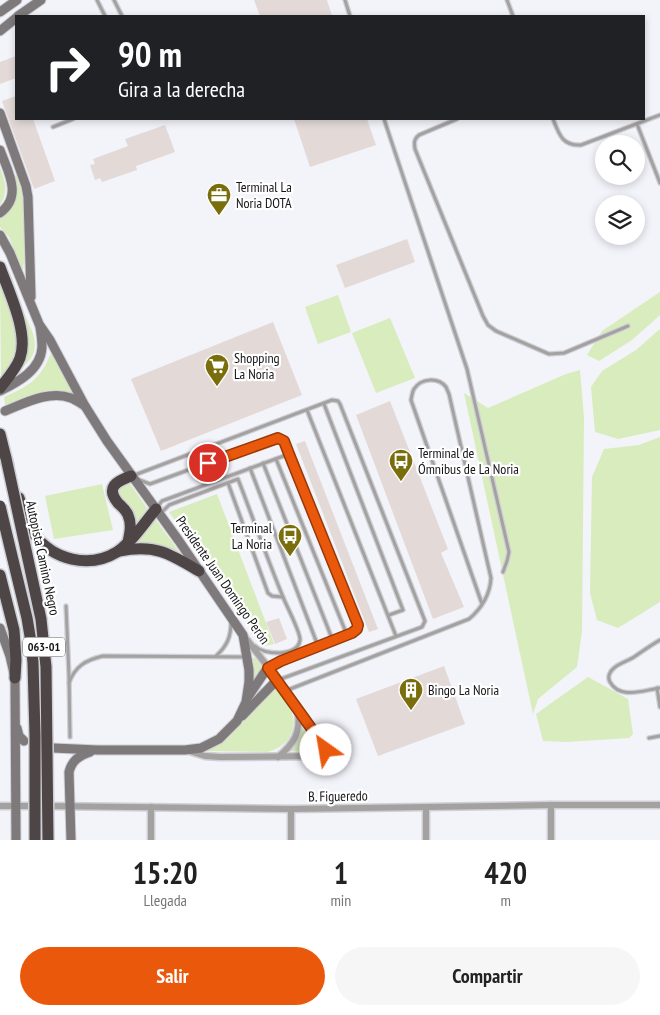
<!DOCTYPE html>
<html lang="es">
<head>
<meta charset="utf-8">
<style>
	body { margin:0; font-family:"PT Sans Narrow",sans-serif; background:#f6f6f6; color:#222; height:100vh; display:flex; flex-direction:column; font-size:19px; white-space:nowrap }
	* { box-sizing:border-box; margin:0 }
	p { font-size:16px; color:#767676 }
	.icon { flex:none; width:28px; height:28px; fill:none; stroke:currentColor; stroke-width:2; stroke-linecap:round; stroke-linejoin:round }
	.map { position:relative; height:840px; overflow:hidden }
	.sheet { display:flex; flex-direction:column; background:#fff; flex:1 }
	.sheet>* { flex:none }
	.guide { position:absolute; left:15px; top:15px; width:630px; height:105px; border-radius:0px; box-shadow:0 2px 8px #0003; background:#202124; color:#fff; overflow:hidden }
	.buttons { position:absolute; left:595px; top:135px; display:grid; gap:10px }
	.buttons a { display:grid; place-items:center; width:50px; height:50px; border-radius:50%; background:#fff; box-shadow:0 2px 8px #0003; font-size:25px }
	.pin { position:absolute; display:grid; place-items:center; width:42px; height:42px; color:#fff; margin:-21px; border:2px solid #fff; border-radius:50%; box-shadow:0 1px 5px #0007 }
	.me { position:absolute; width:55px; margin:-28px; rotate:328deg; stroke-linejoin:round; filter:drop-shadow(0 0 4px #0008) }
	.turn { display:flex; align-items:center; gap:18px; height:105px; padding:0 20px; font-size:22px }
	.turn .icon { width:65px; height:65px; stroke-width:2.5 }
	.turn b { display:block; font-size:35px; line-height:42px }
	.eta { display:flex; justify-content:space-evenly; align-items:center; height:85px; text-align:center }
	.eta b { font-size:30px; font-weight:700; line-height:35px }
	.cta { display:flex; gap:10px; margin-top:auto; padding:10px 20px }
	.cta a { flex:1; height:58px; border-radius:30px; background:#ea580c; color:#fff; font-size:20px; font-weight:700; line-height:58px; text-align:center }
	.cta a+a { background:#f6f6f6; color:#222 }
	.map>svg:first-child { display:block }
	.green { fill:#d8ecbd }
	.building { fill:#e3dad8 }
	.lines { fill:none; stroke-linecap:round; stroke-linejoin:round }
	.lane-casing { stroke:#cfcfd6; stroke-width:5.5 }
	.street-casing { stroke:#cfcfd6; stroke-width:9 }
	.secondary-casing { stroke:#cfcfd6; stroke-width:11 }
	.highway-casing { stroke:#cfcfd6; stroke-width:14 }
	.lane { stroke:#a4a1a1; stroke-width:3 }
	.street { stroke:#a4a1a1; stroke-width:6 }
	.secondary { stroke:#7e797a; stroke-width:9 }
	.highway { stroke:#4d4546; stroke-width:11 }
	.highway-bridge-casing { stroke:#cfcfd6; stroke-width:14; stroke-linecap:butt }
	.highway-bridge { stroke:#4d4546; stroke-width:11 }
	.route-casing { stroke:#983908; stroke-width:12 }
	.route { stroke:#ea580c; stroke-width:9 }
	.labels { text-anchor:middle; stroke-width:4.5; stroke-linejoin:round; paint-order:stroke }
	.shield { fill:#fff; stroke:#5b5b5d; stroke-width:1 }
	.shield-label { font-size:12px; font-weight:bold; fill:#151518 }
	.poi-label { font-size:14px; fill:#151518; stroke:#fff; text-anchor:start }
	.street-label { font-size:14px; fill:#151518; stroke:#fff }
</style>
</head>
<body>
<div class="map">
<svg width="660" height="840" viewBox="0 0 660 840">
	<rect width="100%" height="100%" fill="#f3f3fa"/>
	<g class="green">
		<path d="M0,168C5,182 9,191 0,205Z"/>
		<path d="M18,175C27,208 27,237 23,271L9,237L0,227V216C14,201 19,198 15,176Z"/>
		<path d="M8,269C14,280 16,292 20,303C29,328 49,349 19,370L27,352L28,342L27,329Z"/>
		<path d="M0,279L17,331C18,348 12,364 1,376Z"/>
		<path d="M660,292V315L632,340L599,361L587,355L602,331Z"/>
		<path d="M338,295L351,332L318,344L305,307Z"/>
		<path d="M390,318L415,378L376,393L352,333Z"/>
		<path d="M660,329V430L618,439L595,432L591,387L602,371L636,350Z"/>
		<path d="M51,353L75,396L65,391L49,390L5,405L4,397C29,386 40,380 51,353Z"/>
		<path d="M580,370L584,418L582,631L577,667L538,699L533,714L464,393L488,408L566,374Z"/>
		<path d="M660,437V602L618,628L597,620L590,593L592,477L604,449L639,445Z"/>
		<path d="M128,481L147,508L136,525C136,523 136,520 135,517C131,505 119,501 119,488Z"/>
		<path d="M102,484L113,530L54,539L45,496Z"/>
		<path d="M217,494L274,644L263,646L169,512Z"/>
		<path d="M153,516L180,553V554L178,555C162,544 152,543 133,543Z"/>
		<path d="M252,658H255L262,667L254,680Z"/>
		<path d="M588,677L628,699L633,734L629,738L566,742L543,741L536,714Z"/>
		<path d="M275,685C280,694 289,703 292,713C298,732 286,748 267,752L207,751L228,738L238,727L250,710Z"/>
		<path d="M302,727L316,749L315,751H290L297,742Z"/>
	</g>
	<g class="building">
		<path d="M254,0H327L332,16H260Z"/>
		<path d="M16,56V78L0,84V62Z"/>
		<path d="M16,96V119H33L55,181L34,189L2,101Z"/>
		<path d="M294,119H367L376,145L310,167Z"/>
		<path d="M165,125L175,152L136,166L137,170L102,182L100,178L95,180L90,165L95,164L93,159L128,146L125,139Z"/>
		<path d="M407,239L415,262L345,288L336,265Z"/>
		<path d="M273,322L302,395L161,451L131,379Z"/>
		<path d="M390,401L448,549L441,553L464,607L433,619L356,415Z"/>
		<path d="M305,441L378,629L369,632L296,444Z"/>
		<path d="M279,618L287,639L275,644L266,622Z"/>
		<path d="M444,666L465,724L378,756L356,699Z"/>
	</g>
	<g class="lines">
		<defs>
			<g id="lane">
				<path d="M97,0L105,16"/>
				<path d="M114,0L122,16"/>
				<path d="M345,0L350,16"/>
				<path d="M507,0L513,16"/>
				<path d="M384,119L467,369L509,552L507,561L503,572"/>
				<path d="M457,119L419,135C414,139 414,142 415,149L483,316L488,325L496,331L549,354L564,353L628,326"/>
				<path d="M553,119C559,134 562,146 581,145L660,115"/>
				<path d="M637,124L660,183"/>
				<path d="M53,127L73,119"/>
				<path d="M324,404L403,610L389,615"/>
				<path d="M307,410L396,636"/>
				<path d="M276,459L347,635"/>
				<path d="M263,463L333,641"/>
				<path d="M250,468L318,646"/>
				<path d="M132,476L332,400L338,401L340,404L425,621L422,627L278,680"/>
				<path d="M137,479L150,484L273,439L278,438L284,441L358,625L357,629L352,633L281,661L269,667"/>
				<path d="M228,483L268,593L272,596L283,597"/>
				<path d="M158,506L162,501L289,454"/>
				<path d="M160,514L169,505L238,479C253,518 267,558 283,597C286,605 301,633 300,640C299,650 288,652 280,653C271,653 261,652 255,646"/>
				<path d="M66,606L69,676L70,737"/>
				<path d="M660,640C651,645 643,651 634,657C628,661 619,663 614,668C610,671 607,677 610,682C620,700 644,690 660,688"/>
				<path d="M216,656C227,646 231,637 231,622"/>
				<path d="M69,683C75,666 86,660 103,656L247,657"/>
				<path d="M657,688L660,707"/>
				<path d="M285,691L469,619C482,608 490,594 491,578L449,394C448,392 447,389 446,387C438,377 421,378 414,389C412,392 412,396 411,400L482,604"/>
				<path d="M649,738L660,736"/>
			</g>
			<g id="street">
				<path d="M186,750L205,756L220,757L324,756L326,750L324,746L268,667L244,636"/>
				<path d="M278,757C294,744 301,732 298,711"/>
				<path d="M0,806H36"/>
				<path d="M46,806L291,809L551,805H660"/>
				<path d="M151,807V840"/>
				<path d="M426,808V840"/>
				<path d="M291,840V809"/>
				<path d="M551,840V805"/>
			</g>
			<g id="secondary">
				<path d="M0,12L17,0"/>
				<path d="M18,16L41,0"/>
				<path d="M0,31L16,18"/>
				<path d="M0,113L26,186L28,197L31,297"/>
				<path d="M0,150C8,172 23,196 0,213"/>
				<path d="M0,235L10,253L39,324L50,340L85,406L107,441L179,541L243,635L249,670V682L246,702L237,721L219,739L201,748L185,750H98L53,748"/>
				<path d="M0,391C18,382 41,370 42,347C42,340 41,333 40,327"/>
				<path d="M5,411C25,403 49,390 71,398C76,400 80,403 85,406"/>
				<path d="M0,628L10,656L15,678L16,840"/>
				<path d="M248,697L268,667"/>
				<path d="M242,716L277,680"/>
				<path d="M17,728L19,736L24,741"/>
				<path d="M71,840L69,772C72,760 79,756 90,752"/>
			</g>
			<g id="highway">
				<path d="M0,267C9,292 29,333 20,358C16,369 7,379 0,388"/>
				<path d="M0,434L8,466"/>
				<path d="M19,498C23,510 27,523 34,534C53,560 89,569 117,552C133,541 144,523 156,509"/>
				<path d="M128,542C130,533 132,524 128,515C126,510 122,507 118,503C105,487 117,481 131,476"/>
				<path d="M119,551C155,544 169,553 199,571"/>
				<path d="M0,575L14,630L16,660L15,678"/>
			</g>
		</defs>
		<use href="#lane" class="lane-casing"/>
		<use href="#street" class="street-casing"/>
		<use href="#secondary" class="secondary-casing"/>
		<use href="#highway" class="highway-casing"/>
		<use href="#lane" class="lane"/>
		<use href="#street" class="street"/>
		<use href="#secondary" class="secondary"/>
		<use href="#highway" class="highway"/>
		<defs>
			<g id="highway-bridge">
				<path d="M6,458L41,619L46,667L48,840"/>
				<path d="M0,506L27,618L31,642L33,663L35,735V840"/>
			</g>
		</defs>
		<use href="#highway-bridge" class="highway-bridge-casing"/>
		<use href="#highway-bridge" class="highway-bridge"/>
	</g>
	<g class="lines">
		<defs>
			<path id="route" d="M208,463L278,438L284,441L289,454L358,625L357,629L352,633L281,661L268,668L324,746L326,750"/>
		</defs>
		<use href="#route" class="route-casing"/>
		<use href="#route" class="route"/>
	</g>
	<defs>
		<symbol id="office-pin" viewBox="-11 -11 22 30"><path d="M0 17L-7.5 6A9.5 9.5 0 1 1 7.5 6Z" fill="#7a6e0c" stroke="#fff"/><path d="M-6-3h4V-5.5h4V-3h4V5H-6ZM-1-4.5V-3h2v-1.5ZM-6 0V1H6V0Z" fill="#fff"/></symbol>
		<symbol id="supermarket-pin" viewBox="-11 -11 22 30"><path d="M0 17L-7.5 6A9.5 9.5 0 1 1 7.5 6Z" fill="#7a6e0c" stroke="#fff"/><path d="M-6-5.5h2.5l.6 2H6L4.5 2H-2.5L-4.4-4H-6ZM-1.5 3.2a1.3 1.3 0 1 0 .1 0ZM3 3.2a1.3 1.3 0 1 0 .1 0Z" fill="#fff"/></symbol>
		<symbol id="bus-pin" viewBox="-11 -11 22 30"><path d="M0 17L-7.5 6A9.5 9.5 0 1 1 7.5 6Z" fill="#7a6e0c" stroke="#fff"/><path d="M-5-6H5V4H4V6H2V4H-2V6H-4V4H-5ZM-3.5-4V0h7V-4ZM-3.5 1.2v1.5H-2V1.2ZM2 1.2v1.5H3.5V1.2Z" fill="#fff"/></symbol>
		<symbol id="building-pin" viewBox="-11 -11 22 30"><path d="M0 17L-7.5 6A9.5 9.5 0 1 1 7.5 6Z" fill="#7a6e0c" stroke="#fff"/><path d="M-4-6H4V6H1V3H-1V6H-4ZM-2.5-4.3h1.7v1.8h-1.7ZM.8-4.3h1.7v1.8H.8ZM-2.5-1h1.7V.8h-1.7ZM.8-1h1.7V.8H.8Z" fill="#fff"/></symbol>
	</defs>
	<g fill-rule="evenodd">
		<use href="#office-pin" x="205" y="181" width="28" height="38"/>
		<use href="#supermarket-pin" x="203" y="352" width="28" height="38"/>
		<use href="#bus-pin" x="387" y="447" width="28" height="38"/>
		<use href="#bus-pin" x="276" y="522" width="28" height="38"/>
		<use href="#building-pin" x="397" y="676" width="28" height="38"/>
	</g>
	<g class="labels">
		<rect class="shield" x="23" y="637.5" width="42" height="19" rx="4"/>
		<g class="shield-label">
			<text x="44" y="651">063-01</text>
		</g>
		<g class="poi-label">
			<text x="236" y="192">Terminal La<tspan x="236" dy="16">Noria DOTA</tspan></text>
			<text x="234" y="363">Shopping<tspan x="234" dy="16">La Noria</tspan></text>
			<text x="418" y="458">Terminal de<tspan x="418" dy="16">Ómnibus de La Noria</tspan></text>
			<text x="272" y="533" text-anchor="end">Terminal<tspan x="272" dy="16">La Noria</tspan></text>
			<text x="428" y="695">Bingo La Noria</text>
		</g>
		<g class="street-label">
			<text transform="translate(43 558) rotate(78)" y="5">Autopista Camino Negro</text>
			<text transform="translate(223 580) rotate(55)" y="5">Presidente Juan Domingo Perón</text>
			<text transform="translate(338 796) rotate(-1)" y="5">B. Figueredo</text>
		</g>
	</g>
</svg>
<div class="buttons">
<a><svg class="icon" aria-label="search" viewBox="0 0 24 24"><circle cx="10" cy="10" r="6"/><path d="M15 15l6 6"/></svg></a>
<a><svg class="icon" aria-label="layers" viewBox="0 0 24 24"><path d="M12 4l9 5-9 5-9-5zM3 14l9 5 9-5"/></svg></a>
</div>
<div class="pin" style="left:208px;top:463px;background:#d93025"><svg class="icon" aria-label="arrive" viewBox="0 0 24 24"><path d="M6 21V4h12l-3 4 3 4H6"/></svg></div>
<svg class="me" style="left:326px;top:750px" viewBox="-20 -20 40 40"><circle r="19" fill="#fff"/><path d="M0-13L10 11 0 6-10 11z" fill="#ea580c"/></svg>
<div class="guide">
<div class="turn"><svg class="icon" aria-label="right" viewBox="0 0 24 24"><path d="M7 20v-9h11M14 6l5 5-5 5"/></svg><div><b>90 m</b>Gira a la derecha</div></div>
</div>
</div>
<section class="sheet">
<div class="eta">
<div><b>15:20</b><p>Llegada</p></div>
<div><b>1</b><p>min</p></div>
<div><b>420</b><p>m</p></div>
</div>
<div class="cta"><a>Salir</a><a>Compartir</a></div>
</section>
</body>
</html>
